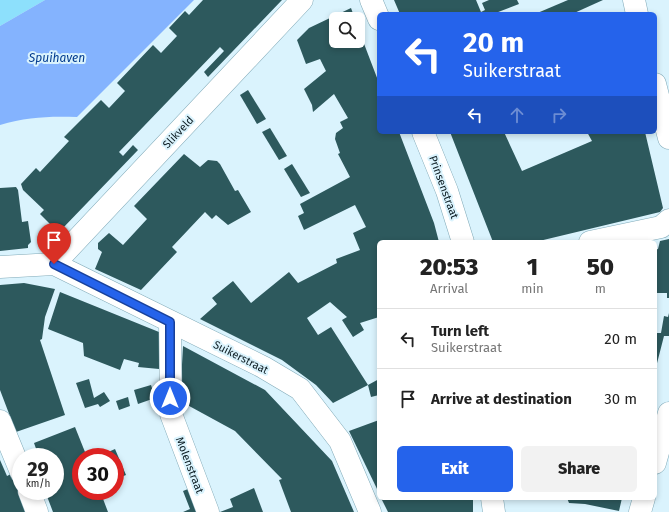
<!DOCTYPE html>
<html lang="en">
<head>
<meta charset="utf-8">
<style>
	body { margin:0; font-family:"Fira Sans",sans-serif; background:#f2f2f2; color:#222; height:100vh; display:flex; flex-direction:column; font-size:15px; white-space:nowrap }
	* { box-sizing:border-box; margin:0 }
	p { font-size:13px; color:#767676 }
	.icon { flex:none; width:22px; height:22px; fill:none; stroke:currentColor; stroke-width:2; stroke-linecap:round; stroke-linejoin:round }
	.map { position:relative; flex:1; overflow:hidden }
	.sheet { position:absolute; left:377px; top:240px; width:280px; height:260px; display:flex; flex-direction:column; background:#fff; border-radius:6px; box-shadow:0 2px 6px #0003 }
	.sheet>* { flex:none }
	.top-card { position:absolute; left:377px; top:12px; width:280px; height:122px; border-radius:6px; box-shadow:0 2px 6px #0003; background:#2563eb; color:#fff; overflow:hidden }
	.buttons { position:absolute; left:329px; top:12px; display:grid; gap:8px }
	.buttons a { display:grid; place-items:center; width:36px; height:36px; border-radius:6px; background:#fff; box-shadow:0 2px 6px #0003; font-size:20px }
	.speed { position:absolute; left:12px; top:448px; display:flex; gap:8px; font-size:20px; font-weight:700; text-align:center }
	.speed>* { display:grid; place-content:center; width:52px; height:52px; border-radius:50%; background:#fff; box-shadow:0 2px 6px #0003; line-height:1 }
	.speed small { font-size:10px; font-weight:400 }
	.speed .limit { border:6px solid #d22; background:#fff; color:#111 }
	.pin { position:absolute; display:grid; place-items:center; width:34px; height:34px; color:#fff; margin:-41px -17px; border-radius:50% 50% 50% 0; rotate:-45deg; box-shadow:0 0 4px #0007 }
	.pin .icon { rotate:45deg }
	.me { position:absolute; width:44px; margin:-22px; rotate:0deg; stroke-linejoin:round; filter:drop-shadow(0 0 3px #0008) }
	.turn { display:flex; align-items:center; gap:14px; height:84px; padding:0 20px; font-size:18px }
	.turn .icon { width:52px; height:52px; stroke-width:2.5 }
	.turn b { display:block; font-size:28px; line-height:34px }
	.lanes { display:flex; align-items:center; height:38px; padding:0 20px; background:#0003; justify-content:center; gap:20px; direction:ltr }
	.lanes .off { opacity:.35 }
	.eta { display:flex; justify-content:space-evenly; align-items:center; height:68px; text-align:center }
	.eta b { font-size:24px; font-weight:800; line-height:28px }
	.primary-button { display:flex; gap:8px; margin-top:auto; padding:8px 20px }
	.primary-button a { flex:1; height:46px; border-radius:6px; background:#2563eb; color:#fff; font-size:16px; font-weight:800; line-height:46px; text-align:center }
	.primary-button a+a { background:#f2f2f2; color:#222 }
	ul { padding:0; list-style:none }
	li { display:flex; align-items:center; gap:12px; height:60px; padding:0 20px; border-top:1px solid #e0e0e0 }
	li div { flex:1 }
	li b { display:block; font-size:15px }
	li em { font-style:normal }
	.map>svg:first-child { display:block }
	.green { fill:#8de0fc }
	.water { fill:#84b3fe }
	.building { fill:#2d595d }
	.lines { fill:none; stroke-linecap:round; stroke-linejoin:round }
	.street-casing { stroke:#81aab8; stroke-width:23 }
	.secondary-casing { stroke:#81aab8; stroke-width:23 }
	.street { stroke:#fff; stroke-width:22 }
	.secondary { stroke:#fff; stroke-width:22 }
	.route-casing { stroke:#184099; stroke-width:10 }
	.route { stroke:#2563eb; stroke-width:7 }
	.labels { text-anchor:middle; stroke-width:4; stroke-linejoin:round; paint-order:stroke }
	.street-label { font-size:11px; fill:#0a1a20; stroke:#daf3fd }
	.water-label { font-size:12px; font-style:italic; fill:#003a8e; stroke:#daf3fd }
</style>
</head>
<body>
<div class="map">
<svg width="669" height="512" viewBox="0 0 669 512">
	<rect width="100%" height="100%" fill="#daf3fd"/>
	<path class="green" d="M0,0H45L0,26Z"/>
	<path class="water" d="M45,0H194L77,117C49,116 27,117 0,125V26Z"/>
	<g class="building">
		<path d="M203,0H282L208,77L204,72L224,51L220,47L119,152L123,156L133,145L138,150L62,229L56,230L40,214L44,210L23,190L21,184L36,168L40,172L69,141L64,137L101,100L109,108L125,91L117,83L153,45L161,53L177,36L169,28L185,11L189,15Z"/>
		<path d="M394,0H476L481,12L485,10L482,3L489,0H517L519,4L493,14H400Z"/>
		<path d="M568,0H603L572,14H535Z"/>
		<path d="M351,8L355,19H336V41H358V28L379,83V132H399L434,223L439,242H379V317L360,323L364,330L353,337L342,320L347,317L330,302L307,318L318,335L331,327L368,385L379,379V395L371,397L368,385L333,403L316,385L282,360L200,319L217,304L212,298L233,281L251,303L289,272L298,283L337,263L336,259L360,250L353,233L366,227L355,205L304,230L298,216L304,213L300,204L350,177L338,154L340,153L335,139L336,133L343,128L340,122L348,118L334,94L313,112L312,105L304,89L326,71L320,59L306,64L297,40L309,28Z"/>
		<path d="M248,90L266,119L257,124L240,95Z"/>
		<path d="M270,128L287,156L279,160L262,132Z"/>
		<path d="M450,132H504L522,171L592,141L587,132H645L663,208L660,212L535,242H493Z"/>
		<path d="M184,154L200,167L208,160L217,161L220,164L235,191L238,190L251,212L228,225L216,215L212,219L205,212L172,247L177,252L141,290L95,269L102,252L98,249V243L109,233L123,245L147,219L134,206Z"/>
		<path d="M292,164L310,193L301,197L284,169Z"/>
		<path d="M16,187L18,190L22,222L28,221L31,242L28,245V248L0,251V188Z"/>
		<path d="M669,239V298H667V293H655V250L658,249L660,241Z"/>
		<path d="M24,283L55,289L45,317L42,339L40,340L65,415L16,432L0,390V285Z"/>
		<path d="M60,292L159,332L162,337L159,369L138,367L139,363L124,359L120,370L84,356L83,343L48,329Z"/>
		<path d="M669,313V336H664L655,371V333H661L664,316L668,317Z"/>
		<path d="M183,346L265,390L332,461L354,512H291L279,480L282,479L235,431L180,401Z"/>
		<path d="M89,379L94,398L104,392L110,401L100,407L98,404L85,408L76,383Z"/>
		<path d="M151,385L155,398L138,404L134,390Z"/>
		<path d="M128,397L130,406L119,410L116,401Z"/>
		<path d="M379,420V493L349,431Z"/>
		<path d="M75,427L87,457H81V491H100L108,512H53L45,491H55V457H39L34,443Z"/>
		<path d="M115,449L126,475L116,479L115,457H94L102,454L103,456L107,455L106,453Z"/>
		<path d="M0,460L7,476L13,473L30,512H0Z"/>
		<path d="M193,487L203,512H183L190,509L183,491Z"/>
		<path d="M254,488L263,512H220L233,507L230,499Z"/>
		<path d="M381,498H473V512H388Z"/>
		<path d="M567,498H622L619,511L585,504L569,503Z"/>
	</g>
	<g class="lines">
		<defs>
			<g id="street">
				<path d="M634,0L637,14"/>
				<path d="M655,84L669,138"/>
				<path d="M590,242L661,227L669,220"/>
				<path d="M54,264L302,0"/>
				<path d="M0,267L54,264L263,367L300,389L340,441L370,512"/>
				<path d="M170,322L171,414L208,512"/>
				<path d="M0,421L21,472"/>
				<path d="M655,463L669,413"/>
				<path d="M29,491L37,512"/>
				<path d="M640,512L644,498"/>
			</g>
			<g id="secondary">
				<path d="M371,0L379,19"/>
				<path d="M423,132L447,191L463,242"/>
				<path d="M492,498L494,512"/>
			</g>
		</defs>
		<use href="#street" class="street-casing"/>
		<use href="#secondary" class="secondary-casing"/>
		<use href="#street" class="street"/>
		<use href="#secondary" class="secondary"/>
	</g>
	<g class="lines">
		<defs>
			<path id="route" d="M54,264L170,322V398"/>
		</defs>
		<use href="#route" class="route-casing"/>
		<use href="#route" class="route"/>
	</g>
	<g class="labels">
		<g class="street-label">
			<text transform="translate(178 132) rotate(-47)" y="4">Slikveld</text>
			<text transform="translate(444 187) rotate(70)" y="4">Prinsenstraat</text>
			<text transform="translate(241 357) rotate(27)" y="4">Suikerstraat</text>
			<text transform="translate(190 465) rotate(69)" y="4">Molenstraat</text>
		</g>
		<g class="water-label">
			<text x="57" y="62">Spuihaven</text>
		</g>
	</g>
</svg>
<div class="buttons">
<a><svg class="icon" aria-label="search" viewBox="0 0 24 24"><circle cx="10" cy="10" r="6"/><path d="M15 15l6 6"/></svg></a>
</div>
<div class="speed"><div>29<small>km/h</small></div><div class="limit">30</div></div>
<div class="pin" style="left:54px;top:264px;background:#d93025"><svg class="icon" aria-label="arrive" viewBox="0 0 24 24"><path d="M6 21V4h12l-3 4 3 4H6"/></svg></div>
<svg class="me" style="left:170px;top:398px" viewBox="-20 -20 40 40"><circle r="17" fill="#2563eb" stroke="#fff" stroke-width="3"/><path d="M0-11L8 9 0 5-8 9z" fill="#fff"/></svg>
<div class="top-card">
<div class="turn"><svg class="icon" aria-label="left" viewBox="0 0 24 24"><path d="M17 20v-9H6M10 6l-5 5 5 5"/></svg><div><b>20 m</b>Suikerstraat</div></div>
<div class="lanes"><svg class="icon" aria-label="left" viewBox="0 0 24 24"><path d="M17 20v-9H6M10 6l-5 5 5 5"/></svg><svg class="icon off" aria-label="ahead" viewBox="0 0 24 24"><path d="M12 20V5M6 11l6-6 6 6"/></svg><svg class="icon off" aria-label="right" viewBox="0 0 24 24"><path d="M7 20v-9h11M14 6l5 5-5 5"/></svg></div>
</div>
<section class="sheet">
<div class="eta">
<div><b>20:53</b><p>Arrival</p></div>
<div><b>1</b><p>min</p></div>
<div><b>50</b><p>m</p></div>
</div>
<ul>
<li><svg class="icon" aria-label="left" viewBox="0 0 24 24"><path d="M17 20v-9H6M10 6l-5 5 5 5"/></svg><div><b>Turn left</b><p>Suikerstraat</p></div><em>20 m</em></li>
<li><svg class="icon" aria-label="arrive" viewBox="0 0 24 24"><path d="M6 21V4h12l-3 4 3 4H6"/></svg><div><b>Arrive at destination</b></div><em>30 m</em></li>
</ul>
<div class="primary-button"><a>Exit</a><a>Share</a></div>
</section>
</div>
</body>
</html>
